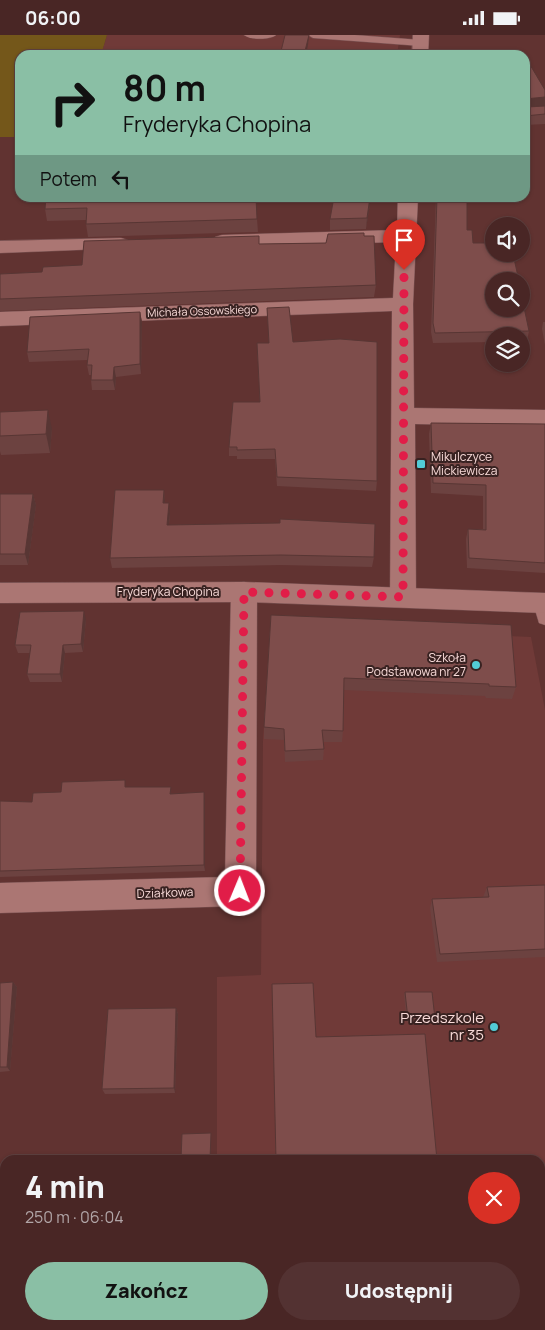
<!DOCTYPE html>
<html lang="pl">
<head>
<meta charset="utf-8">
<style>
	body { margin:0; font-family:Manrope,sans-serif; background:#533232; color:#f1f3f6; height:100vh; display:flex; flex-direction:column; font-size:19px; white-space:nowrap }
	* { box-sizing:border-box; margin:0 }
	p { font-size:16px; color:#b1a5a7 }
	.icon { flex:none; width:28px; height:28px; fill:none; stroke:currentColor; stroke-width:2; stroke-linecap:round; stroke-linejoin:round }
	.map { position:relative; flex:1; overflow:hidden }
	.side { position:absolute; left:0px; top:1120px; width:545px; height:175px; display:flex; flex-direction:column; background:#492625; border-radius:15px 15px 0 0; box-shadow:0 1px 4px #0004,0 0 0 1px #614342 }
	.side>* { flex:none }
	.top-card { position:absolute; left:15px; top:15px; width:515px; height:152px; border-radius:15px; box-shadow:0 1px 4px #0004,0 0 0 1px #614342; background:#8abfa5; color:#111; overflow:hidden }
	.buttons { position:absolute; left:485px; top:182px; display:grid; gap:10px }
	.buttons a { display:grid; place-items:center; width:45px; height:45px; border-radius:50%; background:#492625; box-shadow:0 1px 4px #0004,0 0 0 1px #614342; font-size:25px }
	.pin { position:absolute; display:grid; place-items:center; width:42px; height:42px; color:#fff; margin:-51px -21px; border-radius:50% 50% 50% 0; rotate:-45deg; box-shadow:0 0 5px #0007 }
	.pin .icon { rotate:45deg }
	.me { position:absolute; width:55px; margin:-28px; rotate:1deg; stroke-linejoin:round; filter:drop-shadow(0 0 4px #0008) }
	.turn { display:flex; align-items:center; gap:18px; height:105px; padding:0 25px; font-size:22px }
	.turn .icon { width:65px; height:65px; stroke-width:2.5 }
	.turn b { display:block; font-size:35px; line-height:42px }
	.then { display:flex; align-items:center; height:48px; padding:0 25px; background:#0003; gap:10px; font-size:19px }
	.round { display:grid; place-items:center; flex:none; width:52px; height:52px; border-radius:26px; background:#533232 }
	.overview { display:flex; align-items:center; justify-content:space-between; height:85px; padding:0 25px }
	h1 { font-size:30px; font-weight:800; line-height:38px }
	.button { display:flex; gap:10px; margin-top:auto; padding:10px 25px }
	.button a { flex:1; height:58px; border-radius:30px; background:#8abfa5; color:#111; font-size:20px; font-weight:800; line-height:58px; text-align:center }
	.button a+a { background:#533232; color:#f1f3f6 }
	.status { display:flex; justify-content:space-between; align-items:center; height:35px; padding:0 25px; background:#492625; direction:ltr }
	.status svg { height:14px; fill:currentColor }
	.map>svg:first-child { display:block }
	.built { fill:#703a38 }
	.green { fill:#74571a }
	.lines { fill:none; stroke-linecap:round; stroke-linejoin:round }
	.service-casing { stroke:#7a5353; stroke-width:1 }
	.minor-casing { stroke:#7a5353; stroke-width:1 }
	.tertiary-casing { stroke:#7a5353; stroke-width:1 }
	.service { fill:#ab7673; fill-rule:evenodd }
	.minor { fill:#ab7673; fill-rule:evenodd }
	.tertiary { fill:#ab7673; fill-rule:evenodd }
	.wall { fill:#6c4240 }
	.shaded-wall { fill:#583634 }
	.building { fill:#7e4d4b; stroke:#583634 }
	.route { stroke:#e11d48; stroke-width:9; stroke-dasharray:0 16.2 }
	.poi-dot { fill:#52ccd6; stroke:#382221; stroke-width:2 }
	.labels { text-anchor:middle; stroke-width:4; stroke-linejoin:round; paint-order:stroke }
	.far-street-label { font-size:11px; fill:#f9dbd9; stroke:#382221 }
	.poi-label { font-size:12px; fill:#f9dbd9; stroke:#382221; text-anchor:start }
	.street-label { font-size:12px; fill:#f9dbd9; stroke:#382221 }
	.near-poi-label { font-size:15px; fill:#f9dbd9; stroke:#382221; text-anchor:end }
</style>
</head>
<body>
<div class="status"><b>06:00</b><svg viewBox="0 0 49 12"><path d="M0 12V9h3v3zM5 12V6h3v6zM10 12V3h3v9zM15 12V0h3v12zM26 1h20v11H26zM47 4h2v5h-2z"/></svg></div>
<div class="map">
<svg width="545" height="1295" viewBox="0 0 545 1295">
	<rect width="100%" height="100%" fill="#613331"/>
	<g class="built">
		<path d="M107,0H400L397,20H101Z"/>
		<path d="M270,592L531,602L545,675V1295H217V1290H540V1125H217V942L261,940L263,706Z"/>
	</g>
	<g class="green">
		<path d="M0,0H107L101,20H20V102H0Z"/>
		<rect x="540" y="1168" width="5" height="100"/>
	</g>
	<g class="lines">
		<defs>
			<g id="service">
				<path d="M244,0H276C270,5 250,5 244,0Z"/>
				<path d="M308,0H355L421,5L426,8L421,11L313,3Z"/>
				<path d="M541,561L545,563V590L539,588L533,568L535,563Z"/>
			</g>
			<g id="minor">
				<path d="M413,0H429L428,20H412Z"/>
				<path d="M398,162H418L413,269L414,373L545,375V391L415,389L416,562L412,569L403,572L394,569L390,562L392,276L0,291V277L393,263L396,207L222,212L215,210L212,206L215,202L222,200L397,195Z"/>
				<path d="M121,203L128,205L131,209L128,213L0,218V206Z"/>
				<path d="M244,547L253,550L257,557L256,856L251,866L240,871L0,878V848L225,842L231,557L235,550Z"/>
			</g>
			<path id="tertiary" d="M244,547L545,558V578L244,567L0,568V548Z"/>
		</defs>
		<use href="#service" class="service-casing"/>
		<use href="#minor" class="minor-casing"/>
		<use href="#tertiary" class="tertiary-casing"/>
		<use href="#service" class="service"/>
		<use href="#minor" class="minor"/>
		<use href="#tertiary" class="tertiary"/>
	</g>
	<g class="wall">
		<path d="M525,28L545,55V89L525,90Z"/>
		<path d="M46,162L257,184L258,197L88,202L86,189V185L47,186L45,174Z"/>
		<path d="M371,162L366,194L330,195V184Z"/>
		<path d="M436,162H467V195L473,208L529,296L527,306H521V301H494V307L433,308L431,297Z"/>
		<path d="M364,201L376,250L374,262L0,276V239L42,237L82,230L259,209L326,208Z"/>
		<path d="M267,273L293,307L377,446L376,456L277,451L275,424H237V421H229V412L260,367L257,308H269Z"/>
		<path d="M140,277L142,287L141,339L116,342L115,355H92L91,345V340H89L87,330L88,325L29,327L27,317Z"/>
		<path d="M543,287H545V310L542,294Z"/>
		<path d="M0,377L52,394L50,418L1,420L0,416Z"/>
		<path d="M431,388L545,389V538L467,533L466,504L468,494H483V461L431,458L429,399Z"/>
		<path d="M164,455L165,468L170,479L169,490L374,522L372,532L281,530L112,533L110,523Z"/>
		<path d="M0,459H33L36,470L28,530H0Z"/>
		<path d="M271,580L516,652L512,664L486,663L485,661L344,655L343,696L342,707H323L324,714L323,725L285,727L284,705L264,704V692Z"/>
		<path d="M86,584L83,617L65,618L62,647H30L27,639L30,618H18L15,610Z"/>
		<path d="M127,752L205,764V836L0,842V766L32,767L61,757Z"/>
		<path d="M487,852L545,853V922L437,927L430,873L432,864L483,862Z"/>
		<path d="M13,947L17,952L10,1036L0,1037V948Z"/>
		<path d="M405,957L435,984L434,987H407L404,960Z"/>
		<path d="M176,973L178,979L175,1058L105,1059L102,1054Z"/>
		<path d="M278,1290H452L278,1295Z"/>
	</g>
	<g class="shaded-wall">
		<path d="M309,0L308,10L306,20H304Z"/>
		<path d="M545,62V71L525,74V64Z"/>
		<path d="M370,162H371L366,194L367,183Z"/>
		<path d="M140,277L142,287L141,339L140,329Z"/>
		<path d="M114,332L116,342L115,355L113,345Z"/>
		<path d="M48,375L52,394L50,418L46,399Z"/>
		<path d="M164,455L165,466L164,479L163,468Z"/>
		<path d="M33,459L36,470L28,530L25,519Z"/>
		<path d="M169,468L170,479L168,501L167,490Z"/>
		<path d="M84,576L86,584L83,617L81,609Z"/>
		<path d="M63,610L65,618L62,647L60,639Z"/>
		<path d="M204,757L205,764V836L204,830Z"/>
		<path d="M13,947L17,952L10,1036L7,1032Z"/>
		<path d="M176,973L178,979L175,1058L174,1053Z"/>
		<path d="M6,1290H10L9,1295H6Z"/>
	</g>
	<g class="building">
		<path d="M285,0H309L304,20H280Z"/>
		<path d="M525,28H529L545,55V62L525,64Z"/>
		<path d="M525,65L527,72L545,71V79L525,81Z"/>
		<path d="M46,162H256L257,184L86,189L87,173L45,174Z"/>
		<path d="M334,162H370L367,183L330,184Z"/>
		<path d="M437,162H467V195H472L473,208H494V219H513L519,246H494V274H521V258L529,296L435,298L433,288Z"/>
		<path d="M364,198V201H374L376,250L0,264V239L42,237L43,232L82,230L84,206L259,201V209L326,208L328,199Z"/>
		<path d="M289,272L293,307L340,304L377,307V446L277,442L275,414L237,415V412H229L233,367H260L257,308H269L267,273Z"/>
		<path d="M140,277V329L114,332L113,345H91L92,330H87L89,314L27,317L30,282Z"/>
		<path d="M48,375L46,399L0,401V377Z"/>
		<path d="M431,388L545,389V528L469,523L468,494L486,495V450L433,448Z"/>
		<path d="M115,455H164L163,468H169L167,490L280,488V484L375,489L374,522L281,520L110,523Z"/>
		<path d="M0,459H33L25,519H0Z"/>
		<path d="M84,576L81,609L63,610L60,639H27L31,610H15L20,577Z"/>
		<path d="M271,580L511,590L516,652L489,651V649L344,643L343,696L322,695L324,714L285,716L284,694L264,692Z"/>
		<path d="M125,745V752H171L170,759L204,757V830L0,836V766L32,767L33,758L61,757L62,747Z"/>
		<path d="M545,850V914L440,919L432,864L489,862L487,852Z"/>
		<path d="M13,947L7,1032H0V948Z"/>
		<path d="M313,948L316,1002L425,999L437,1125H276L272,949Z"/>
		<path d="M405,957H432L435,984H408Z"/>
		<path d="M176,973L174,1053L102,1054L108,974Z"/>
		<path d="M211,1098L210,1125H181L182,1099Z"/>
		<path d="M0,1207H5L6,1295H0Z"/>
		<path d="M278,1290H438L278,1294Z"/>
	</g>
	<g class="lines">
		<path class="route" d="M240,856L244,557L403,562L404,235"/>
	</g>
	<g class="poi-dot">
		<rect x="416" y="424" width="10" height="10" rx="2.5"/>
		<circle cx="476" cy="630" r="5"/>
		<circle cx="494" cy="992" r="5"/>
	</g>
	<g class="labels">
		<g class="far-street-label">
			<text transform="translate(202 276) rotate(-2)" y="4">Michała Ossowskiego</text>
		</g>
		<g class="poi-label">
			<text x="431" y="426">Mikulczyce<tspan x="431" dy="14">Mickiewicza</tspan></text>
			<text x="466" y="627" text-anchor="end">Szkoła<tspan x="466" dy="14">Podstawowa nr 27</tspan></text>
		</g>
		<g class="street-label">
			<text x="168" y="561">Fryderyka Chopina</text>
			<text transform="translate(165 858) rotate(-2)" y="4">Działkowa</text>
		</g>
		<g class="near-poi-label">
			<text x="484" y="988">Przedszkole<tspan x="484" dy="17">nr 35</tspan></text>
		</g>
	</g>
</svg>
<div class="buttons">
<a><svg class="icon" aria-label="sound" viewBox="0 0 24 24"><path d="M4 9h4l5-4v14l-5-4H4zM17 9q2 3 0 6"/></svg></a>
<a><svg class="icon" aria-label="search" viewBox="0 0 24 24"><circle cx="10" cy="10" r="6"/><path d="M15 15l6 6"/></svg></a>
<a><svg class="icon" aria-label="layers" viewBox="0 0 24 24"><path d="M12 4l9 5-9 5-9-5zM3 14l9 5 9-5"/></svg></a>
</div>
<div class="pin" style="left:404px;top:235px;background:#d93025"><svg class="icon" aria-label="arrive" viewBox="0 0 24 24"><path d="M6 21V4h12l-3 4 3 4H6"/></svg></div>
<svg class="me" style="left:240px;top:856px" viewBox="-20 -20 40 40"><circle r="17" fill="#e11d48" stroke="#fff" stroke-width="3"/><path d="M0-11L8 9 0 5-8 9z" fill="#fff"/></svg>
<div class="top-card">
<div class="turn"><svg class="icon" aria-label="right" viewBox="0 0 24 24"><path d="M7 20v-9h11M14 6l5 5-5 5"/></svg><div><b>80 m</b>Fryderyka Chopina</div></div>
<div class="then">Potem<svg class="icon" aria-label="left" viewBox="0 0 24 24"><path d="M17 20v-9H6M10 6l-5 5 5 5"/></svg></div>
</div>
<section class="side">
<div class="overview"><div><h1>4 min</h1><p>250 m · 06:04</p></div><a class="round" style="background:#d93025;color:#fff"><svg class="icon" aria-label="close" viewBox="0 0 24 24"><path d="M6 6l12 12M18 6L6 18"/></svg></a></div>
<div class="button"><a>Zakończ</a><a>Udostępnij</a></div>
</section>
</div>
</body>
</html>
